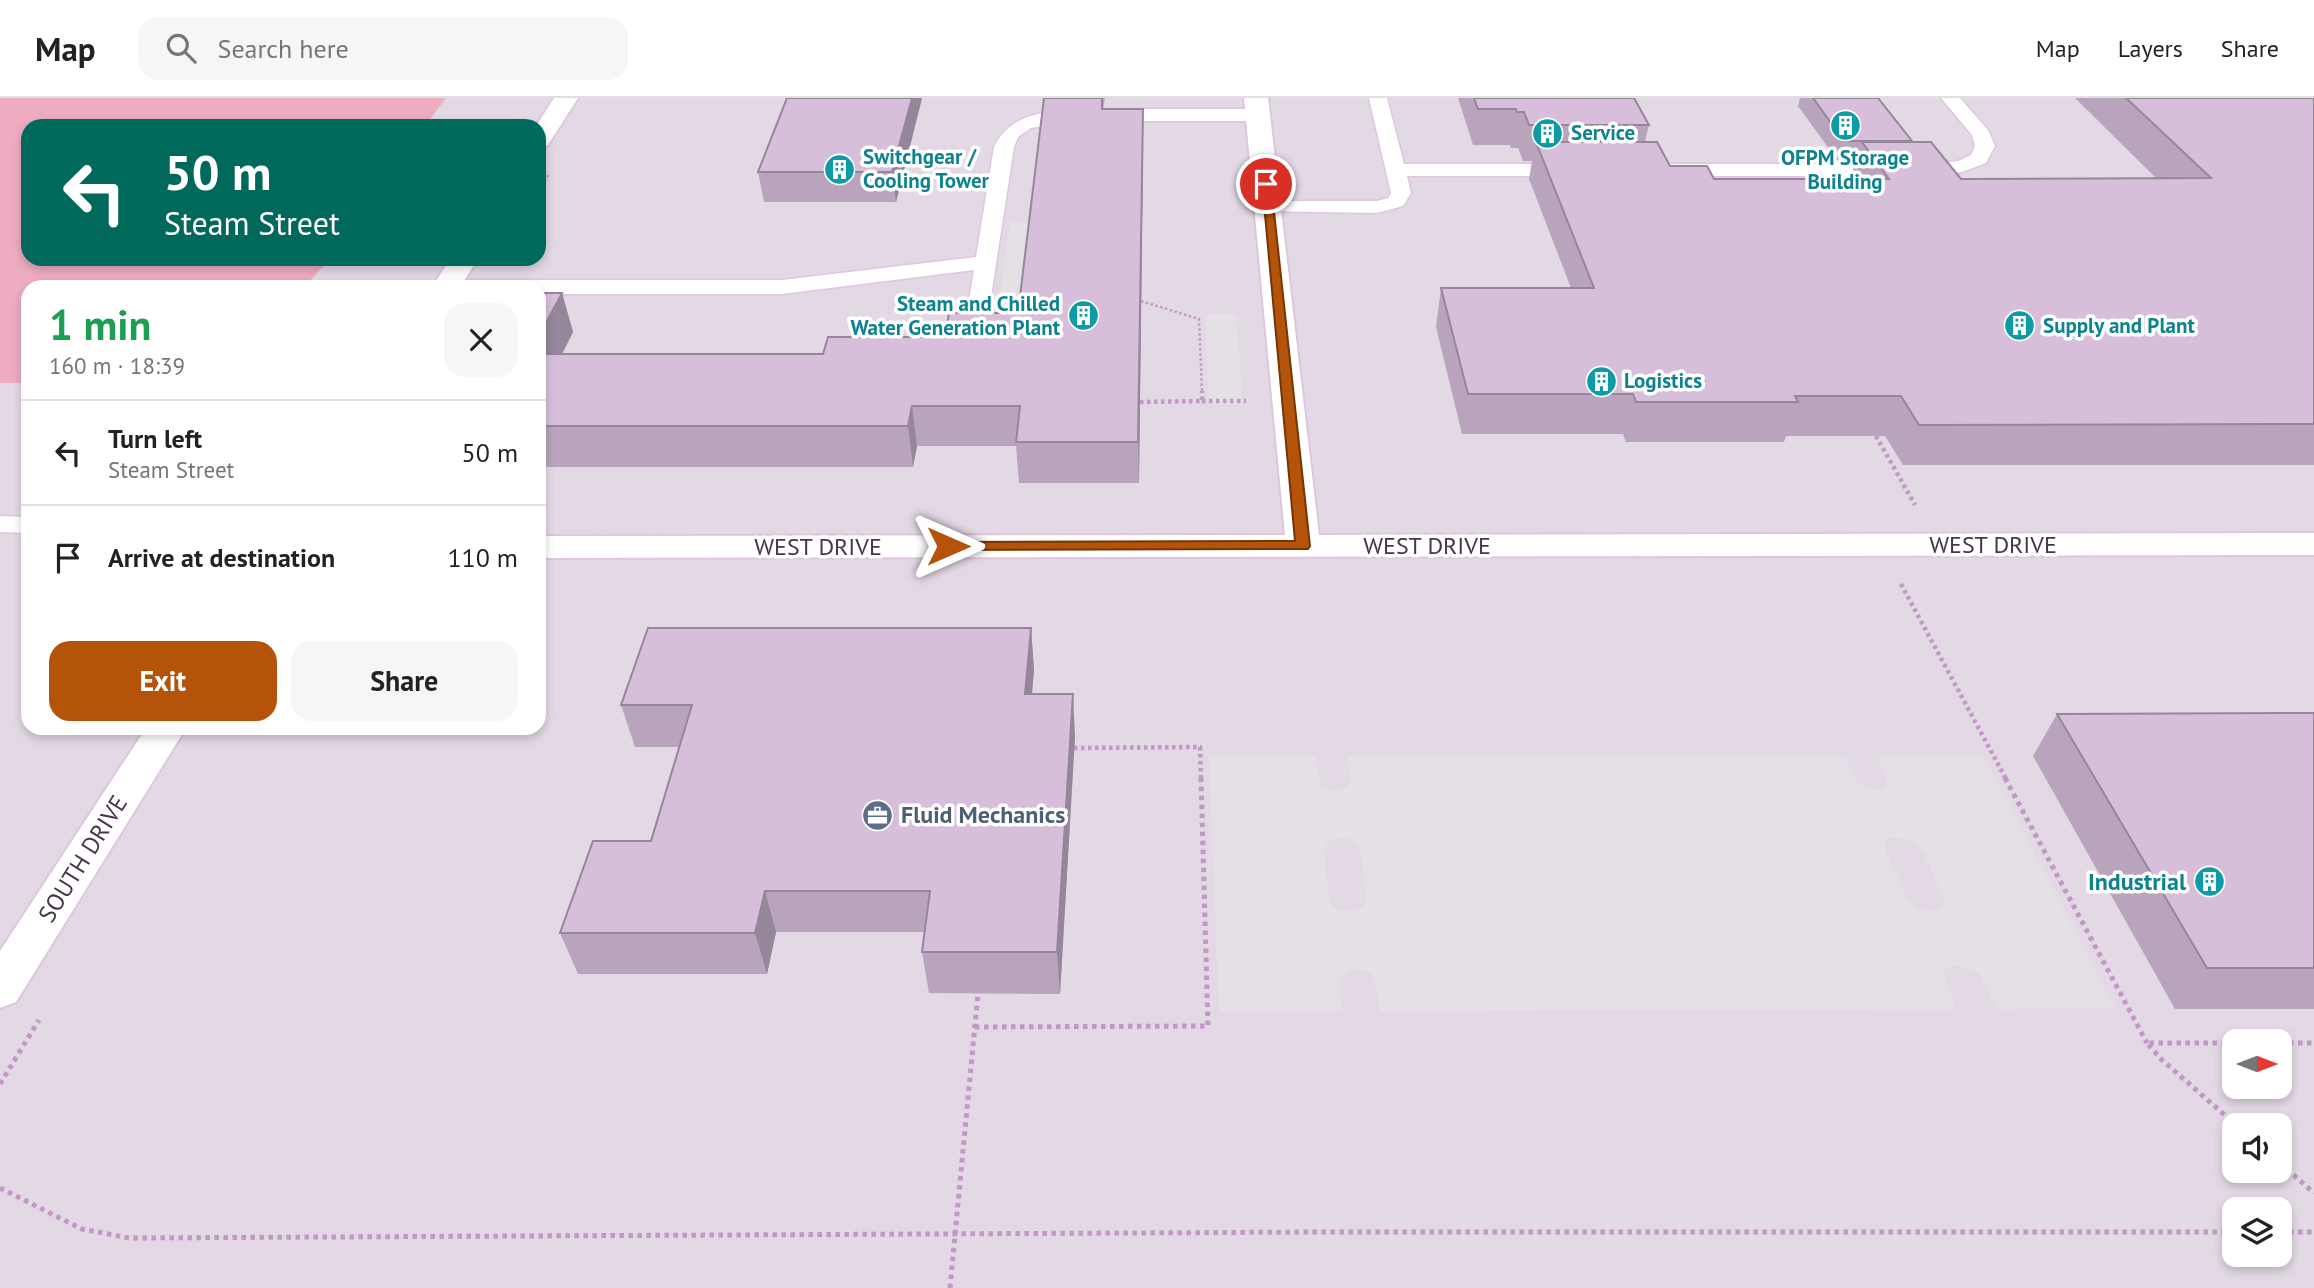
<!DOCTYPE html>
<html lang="en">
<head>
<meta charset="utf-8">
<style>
	body { margin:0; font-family:"PT Sans",sans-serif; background:#f6f6f6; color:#222; height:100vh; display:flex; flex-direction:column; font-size:26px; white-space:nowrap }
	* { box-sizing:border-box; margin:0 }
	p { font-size:23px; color:#767676 }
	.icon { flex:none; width:38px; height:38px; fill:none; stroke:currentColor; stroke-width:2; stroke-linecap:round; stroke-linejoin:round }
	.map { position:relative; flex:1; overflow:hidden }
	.details { position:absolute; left:21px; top:182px; width:525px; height:455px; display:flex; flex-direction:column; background:#fff; border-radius:21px; box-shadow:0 4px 10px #0003 }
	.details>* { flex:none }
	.hud { position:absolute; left:21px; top:21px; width:525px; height:147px; border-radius:21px; box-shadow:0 4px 10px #0003; background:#00695c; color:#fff; overflow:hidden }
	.needle { width:46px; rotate:90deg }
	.buttons { position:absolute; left:2222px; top:931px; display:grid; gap:14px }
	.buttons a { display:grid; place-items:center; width:70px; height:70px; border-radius:14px; background:#fff; box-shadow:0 4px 10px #0003; font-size:35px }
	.pin { position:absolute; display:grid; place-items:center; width:60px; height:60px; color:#fff; margin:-30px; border:4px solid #fff; border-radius:50%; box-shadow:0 2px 7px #0007 }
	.me { position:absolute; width:77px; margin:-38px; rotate:90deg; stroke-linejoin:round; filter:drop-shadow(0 0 5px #0008) }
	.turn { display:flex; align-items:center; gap:24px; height:147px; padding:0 28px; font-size:32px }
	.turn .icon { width:91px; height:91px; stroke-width:2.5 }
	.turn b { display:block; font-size:49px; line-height:60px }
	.round { display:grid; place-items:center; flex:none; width:74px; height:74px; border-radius:21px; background:#f6f6f6 }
	.summary { display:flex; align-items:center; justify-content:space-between; height:119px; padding:0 28px }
	h1 { font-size:42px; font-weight:700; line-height:52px; color:#1e9e55 }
	.cta { display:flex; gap:14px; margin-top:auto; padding:14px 28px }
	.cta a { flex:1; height:80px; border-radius:21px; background:#b45309; color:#fff; font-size:28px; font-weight:700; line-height:80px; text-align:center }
	.cta a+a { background:#f6f6f6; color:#222 }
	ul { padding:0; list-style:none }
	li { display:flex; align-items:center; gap:21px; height:105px; padding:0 28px; border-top:2px solid #e0e0e0 }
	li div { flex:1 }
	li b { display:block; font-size:26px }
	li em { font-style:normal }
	header { display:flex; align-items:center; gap:42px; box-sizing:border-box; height:98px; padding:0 35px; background:#fff; border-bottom:2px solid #e0e0e0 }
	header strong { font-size:33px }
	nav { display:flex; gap:38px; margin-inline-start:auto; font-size:24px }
	.search { width:490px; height:63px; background:#f6f6f6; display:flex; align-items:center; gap:18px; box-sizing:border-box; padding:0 24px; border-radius:21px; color:#767676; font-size:26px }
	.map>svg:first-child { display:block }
	.industrial { fill:#e3d9e5; fill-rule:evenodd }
	.green { fill:#eeacc0 }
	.parking { fill:#e5e0e6; fill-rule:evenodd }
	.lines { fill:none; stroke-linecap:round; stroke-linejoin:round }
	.service-casing { stroke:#dec6e0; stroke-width:3 }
	.minor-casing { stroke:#dec6e0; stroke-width:4 }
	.path-far2 { stroke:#c198c6; stroke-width:2.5; stroke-dasharray:2.5 2.5; stroke-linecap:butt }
	.path-far1 { stroke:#c198c6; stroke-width:4.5; stroke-dasharray:3.5 3.5; stroke-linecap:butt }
	.path { stroke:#c198c6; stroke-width:5; stroke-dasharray:4.5 4.5; stroke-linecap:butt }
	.service { fill:#fff; fill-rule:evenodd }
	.minor { fill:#fff; fill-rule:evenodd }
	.wall { fill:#b9a4bd }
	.shaded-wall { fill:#96869a }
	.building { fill:#d7bfdc; stroke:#96869a; stroke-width:2 }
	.route { fill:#b45309; stroke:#753606; stroke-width:2 }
	.labels { text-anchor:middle; stroke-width:7; stroke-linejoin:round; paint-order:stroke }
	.far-culture-label { font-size:21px; font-weight:bold; fill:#0d838f; stroke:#fff; text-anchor:start }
	.street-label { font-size:24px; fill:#47354a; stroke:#fff }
	.service-label { font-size:24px; font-weight:bold; fill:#4e5e75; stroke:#fff; text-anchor:start }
	.culture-label { font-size:24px; font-weight:bold; fill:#0d838f; stroke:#fff; text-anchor:end }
</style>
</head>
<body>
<header>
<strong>Map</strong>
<div class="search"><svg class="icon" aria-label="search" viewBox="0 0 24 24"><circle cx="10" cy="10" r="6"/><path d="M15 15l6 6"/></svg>Search here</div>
<nav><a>Map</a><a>Layers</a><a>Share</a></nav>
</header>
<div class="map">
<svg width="2314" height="1190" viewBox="0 0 2314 1190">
	<rect width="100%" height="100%" fill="#f5e8f6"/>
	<path class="industrial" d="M0,0H2314V1190H0ZM28,28H539V161H28ZM28,189H539V630H28ZM2235,943H2280V989H2235ZM2235,1027H2280V1073H2235ZM2235,1111H2280V1157H2235Z"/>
	<path class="green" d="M0,0H446L425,28H28V161H330L304,189H28V285H0Z"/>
	<g class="parking">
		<path d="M1010,124H1036L1021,254H992Z"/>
		<path d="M1205,216H1236L1243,307H1209Z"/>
		<path d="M1209,659H1315L1321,689L1336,693L1345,690L1350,684L1348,659H1845L1858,686L1874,692L1884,690L1888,685L1877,659H1984L2115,910L1997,911L1978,874L1955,867L1945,872L1943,876L1956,911L1380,913L1375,880L1368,873L1353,871L1342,877L1339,884L1342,913H1219ZM1344,739L1353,742L1360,752L1366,800L1362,810L1356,813L1338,812L1332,807L1328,795L1324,750L1328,743ZM1893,739L1912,743L1923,753L1942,797L1944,803L1941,811L1925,814L1909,804L1885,752L1886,742Z"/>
	</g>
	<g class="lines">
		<defs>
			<g id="service">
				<path d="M1369,0H1387L1404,66H1570L1580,72L1570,78H1407L1411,95L1403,108L1377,115L1262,113L1259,109L1262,105L1269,103H1377L1388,100L1391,95Z"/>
				<path d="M1941,0H1960L1988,32L1995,48L1986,65L1962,74L1932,78H1669L1659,72L1669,66H1932L1958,63L1971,57L1975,48L1972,37Z"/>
				<path d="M1073,11H1258L1267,17L1258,23H1073L1031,30L1018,39L1014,49L984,244L981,249H965L962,244L974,172L782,196H539V189H435L438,184L446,182H782L976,159L994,49C1010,16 1040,15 1073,11Z"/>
				<path d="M0,418L28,419V435L0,434Z"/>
			</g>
			<g id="minor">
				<path d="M554,0H578L548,47L539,49V28H536Z"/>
				<path d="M1244,0H1268L1319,437L2314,435V457L539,460V438L1285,437Z"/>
				<path d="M450,161H478L460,189H432Z"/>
				<path d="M146,630H186L16,904L0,910V853Z"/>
			</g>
		</defs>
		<use href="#service" class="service-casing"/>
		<use href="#minor" class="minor-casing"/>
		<g class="path-far2">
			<path d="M539,92L549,76"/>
			<path d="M1141,203L1199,221L1202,294"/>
		</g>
		<g class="path-far1">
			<path d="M1202,303H1246"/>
			<path d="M1140,304L1202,303V293"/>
			<path d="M1876,338L1915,407"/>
			<path d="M1901,486L2006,681"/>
			<path d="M1074,650L1200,649L1201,681"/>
		</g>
		<g class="path">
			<path d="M2005,680L2147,945"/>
			<path d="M975,929L1208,928L1201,680"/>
			<path d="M2235,945H2147L2162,962L2236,1027"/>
			<path d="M2280,945H2314"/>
			<path d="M0,986L39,922"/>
			<path d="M2280,1065L2314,1095"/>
			<path d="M0,1090L82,1131L129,1140L1322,1134H2235"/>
			<path d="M2280,1134H2314"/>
			<path d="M950,1190L978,895"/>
		</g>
		<use href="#service" class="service"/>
		<use href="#minor" class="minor"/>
	</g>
	<g class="wall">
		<path d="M787,0H922L896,104H764L758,74Z"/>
		<path d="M1044,0H1105L1103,11L1143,47L1139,385H1019L1016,348H917L913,369H539V195H562L573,234L562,256H823L945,239L1018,215Z"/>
		<path d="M1458,0H1634L1649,27L1645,44L1670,68L1714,81H1850L1856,63H1838L1798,8L1800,0H1878L1912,43V44L1961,81L2156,80L2075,0H2314V367H1903L1885,338H1786L1784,344H1626L1623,336H1462L1436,229L1441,190H1571L1529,81L1532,63H1523L1518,50H1511L1510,47H1473Z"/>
		<path d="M1031,530L1034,572L1032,596L1075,638L1060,896L929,895L922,854L924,834H776L767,876H578L560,835L651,743L679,649H635L621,607Z"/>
		<path d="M2314,615V911H2175L2033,658L2057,616Z"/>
	</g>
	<g class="shaded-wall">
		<path d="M912,0H922L896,104L892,74Z"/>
		<path d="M1143,11V47L1139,385L1138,344Z"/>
		<path d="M562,195L573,234L542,296L539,286V238Z"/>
		<path d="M912,308L917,348L913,369L908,328Z"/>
		<path d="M1031,530L1034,572L1028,638L1025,596Z"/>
		<path d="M1073,596L1075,638L1060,896L1057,854Z"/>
		<path d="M765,793L776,834L767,876L755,835Z"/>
	</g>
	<g class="building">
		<path d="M787,0H912L892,74H758Z"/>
		<path d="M1044,0H1102V11H1143L1138,344H1016L1020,308H912L908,328H539V256H823L828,239H945L949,215H1018Z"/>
		<path d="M1474,0H1634L1649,27H1529L1524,14H1517L1516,11H1478Z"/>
		<path d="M1813,0H1878L1912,43H1844Z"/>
		<path d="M2126,0H2314V326L1919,327L1901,298H1795L1798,304H1636L1633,296H1468L1441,190H1594L1536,44H1657L1670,68H1707L1714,81H1889L1862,44H1931L1961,81L2211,80Z"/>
		<path d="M539,195H562L539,238Z"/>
		<path d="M648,530H1031L1025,596H1073L1057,854H922L930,793H765L755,835H560L593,743H651L692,607H621Z"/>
		<path d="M2314,615V870H2207L2057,616Z"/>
	</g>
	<path class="route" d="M1262,84L1271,86L1310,448L1308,451L943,452L941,448L948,444L1295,443Z"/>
	<defs>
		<symbol id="building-disc" viewBox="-11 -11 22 22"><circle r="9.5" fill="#0f9aa8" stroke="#fff"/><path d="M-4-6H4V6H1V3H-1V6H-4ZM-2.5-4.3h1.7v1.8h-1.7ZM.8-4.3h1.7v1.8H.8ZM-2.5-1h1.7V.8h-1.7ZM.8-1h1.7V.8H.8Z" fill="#fff"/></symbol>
		<symbol id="office-disc" viewBox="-11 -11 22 22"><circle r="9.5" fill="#5c6f8a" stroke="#fff"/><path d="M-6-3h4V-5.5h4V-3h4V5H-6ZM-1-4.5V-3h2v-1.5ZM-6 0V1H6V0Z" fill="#fff"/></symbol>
	</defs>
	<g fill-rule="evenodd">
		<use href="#building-disc" x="1828" y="10" width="35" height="35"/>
		<use href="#building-disc" x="1530" y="18" width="35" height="35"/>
		<use href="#building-disc" x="822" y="54" width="35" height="35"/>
		<use href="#building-disc" x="1066" y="200" width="35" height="35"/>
		<use href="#building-disc" x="2002" y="210" width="35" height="35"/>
		<use href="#building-disc" x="1584" y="266" width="35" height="35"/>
		<use href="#office-disc" x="860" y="700" width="35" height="35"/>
		<use href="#building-disc" x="2192" y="766" width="35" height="35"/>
	</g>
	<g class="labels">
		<g class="far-culture-label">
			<text x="1571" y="42">Service</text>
			<text x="863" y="66">Switchgear /<tspan x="863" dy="24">Cooling Tower</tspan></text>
			<text x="1845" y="67" text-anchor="middle">OFPM Storage<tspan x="1845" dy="24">Building</tspan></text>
			<text x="1060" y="213" text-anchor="end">Steam and Chilled<tspan x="1060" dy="24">Water Generation Plant</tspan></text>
			<text x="2043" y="235">Supply and Plant</text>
			<text x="1624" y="290">Logistics</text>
		</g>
		<g class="street-label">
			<text x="1993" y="455">WEST DRIVE</text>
			<text x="1427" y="456">WEST DRIVE</text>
			<text x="818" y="457">WEST DRIVE</text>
			<text transform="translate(83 761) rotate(-58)" y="8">SOUTH DRIVE</text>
		</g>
		<g class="service-label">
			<text x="901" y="725">Fluid Mechanics</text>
		</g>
		<g class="culture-label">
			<text x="2186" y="792">Industrial</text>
		</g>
	</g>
</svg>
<div class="buttons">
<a><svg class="needle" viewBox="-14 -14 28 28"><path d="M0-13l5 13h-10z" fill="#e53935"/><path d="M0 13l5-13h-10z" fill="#767676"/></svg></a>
<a><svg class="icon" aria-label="sound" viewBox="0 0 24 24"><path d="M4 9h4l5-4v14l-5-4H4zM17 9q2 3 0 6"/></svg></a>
<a><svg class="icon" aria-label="layers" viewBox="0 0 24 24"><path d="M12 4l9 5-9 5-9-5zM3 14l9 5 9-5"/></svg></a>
</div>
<div class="pin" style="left:1266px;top:86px;background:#d93025"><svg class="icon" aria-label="arrive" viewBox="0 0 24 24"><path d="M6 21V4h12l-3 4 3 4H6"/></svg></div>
<svg class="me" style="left:948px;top:448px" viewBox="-20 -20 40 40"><path d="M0-17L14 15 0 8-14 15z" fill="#b45309" stroke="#fff" stroke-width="4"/></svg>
<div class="hud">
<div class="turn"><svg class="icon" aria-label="left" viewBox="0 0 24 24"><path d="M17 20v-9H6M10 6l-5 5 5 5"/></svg><div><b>50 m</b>Steam Street</div></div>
</div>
<section class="details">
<div class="summary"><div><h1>1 min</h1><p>160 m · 18:39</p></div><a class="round"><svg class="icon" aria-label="close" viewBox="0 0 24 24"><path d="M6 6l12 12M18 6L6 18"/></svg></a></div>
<ul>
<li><svg class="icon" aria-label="left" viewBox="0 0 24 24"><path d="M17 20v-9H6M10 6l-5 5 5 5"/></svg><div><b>Turn left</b><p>Steam Street</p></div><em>50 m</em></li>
<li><svg class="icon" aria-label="arrive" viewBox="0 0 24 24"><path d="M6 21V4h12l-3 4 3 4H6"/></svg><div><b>Arrive at destination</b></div><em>110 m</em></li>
</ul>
<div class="cta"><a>Exit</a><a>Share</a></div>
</section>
</div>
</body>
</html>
